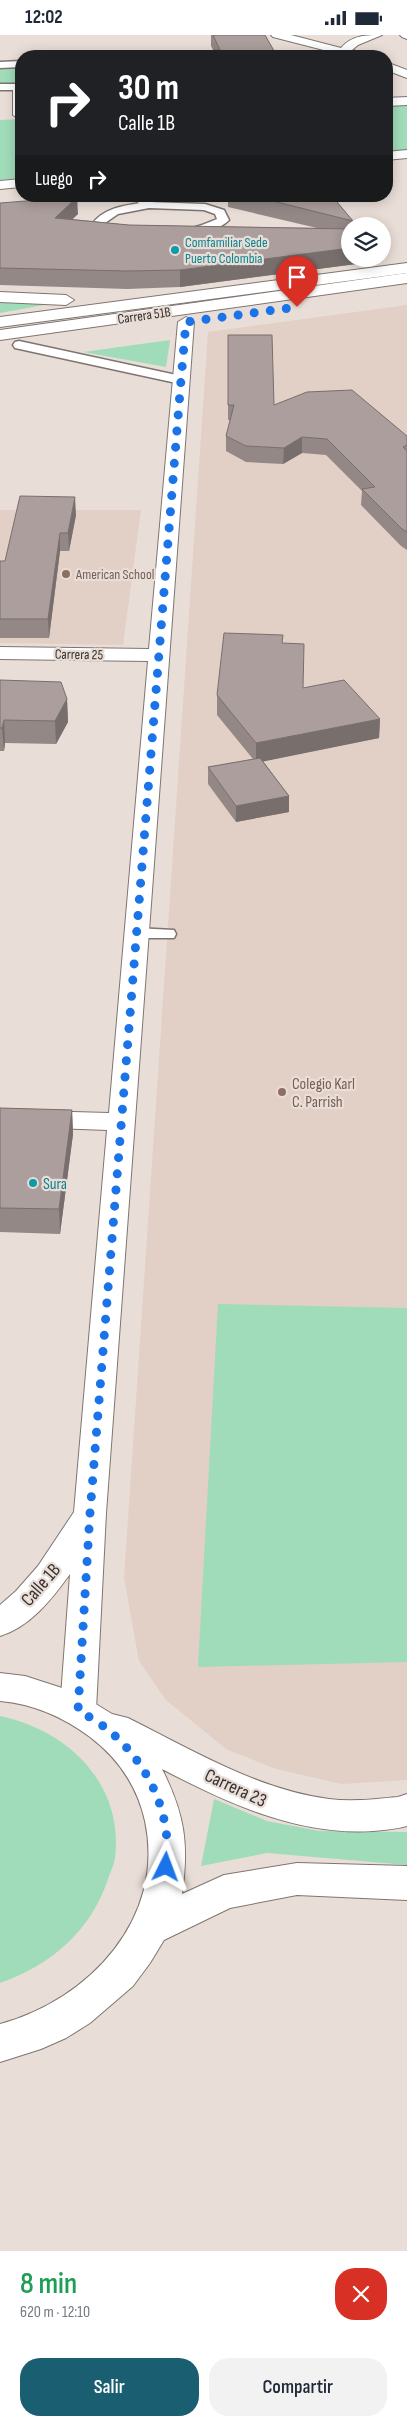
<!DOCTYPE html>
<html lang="es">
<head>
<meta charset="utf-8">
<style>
	body { margin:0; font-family:"Sofia Sans Condensed",sans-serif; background:#f2f2f3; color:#1f2937; height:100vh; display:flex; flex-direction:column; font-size:19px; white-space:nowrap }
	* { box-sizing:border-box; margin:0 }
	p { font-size:16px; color:#747a83 }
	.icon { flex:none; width:28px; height:28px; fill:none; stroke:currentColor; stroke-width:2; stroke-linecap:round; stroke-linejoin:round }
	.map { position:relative; height:2216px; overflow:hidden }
	.side { display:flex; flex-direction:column; background:#fff; flex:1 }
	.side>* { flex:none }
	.hud { position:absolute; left:15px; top:15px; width:378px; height:152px; border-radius:20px; box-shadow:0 2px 12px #0003; background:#202124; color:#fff; overflow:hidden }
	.buttons { position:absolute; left:341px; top:182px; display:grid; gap:10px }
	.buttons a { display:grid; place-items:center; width:50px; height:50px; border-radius:50%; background:#fff; box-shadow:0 2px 12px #0003; font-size:25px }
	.pin { position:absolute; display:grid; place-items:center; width:42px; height:42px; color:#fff; margin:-51px -21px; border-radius:50% 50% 50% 0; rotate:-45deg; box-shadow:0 0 5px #0007 }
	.pin .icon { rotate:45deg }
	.me { position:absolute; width:55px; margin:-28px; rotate:3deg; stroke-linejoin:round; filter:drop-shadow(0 0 4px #0008) }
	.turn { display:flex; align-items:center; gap:18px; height:105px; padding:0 20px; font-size:22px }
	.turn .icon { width:65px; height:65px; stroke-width:2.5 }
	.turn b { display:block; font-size:35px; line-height:42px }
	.then { display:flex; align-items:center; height:48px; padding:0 20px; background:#0003; gap:10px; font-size:19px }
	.round { display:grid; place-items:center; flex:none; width:52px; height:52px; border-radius:20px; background:#f2f2f3 }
	.overview { display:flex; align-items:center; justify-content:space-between; height:85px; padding:0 20px }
	h1 { font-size:30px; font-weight:600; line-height:38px; color:#1e9e55 }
	.action { display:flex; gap:10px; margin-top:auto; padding:10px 20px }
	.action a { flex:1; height:58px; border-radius:20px; background:#1a5e71; color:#fff; font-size:20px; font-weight:600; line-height:58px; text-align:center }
	.action a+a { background:#f2f2f3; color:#1f2937 }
	.status { display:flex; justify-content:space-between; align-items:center; height:35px; padding:0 25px; background:#fff; direction:ltr }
	.status svg { height:14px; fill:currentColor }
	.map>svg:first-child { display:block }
	.built { fill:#e2cfc5 }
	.green { fill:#a0dcb9 }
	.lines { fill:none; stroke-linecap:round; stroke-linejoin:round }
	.lane-casing { stroke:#7f756f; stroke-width:3 }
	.street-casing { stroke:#7f756f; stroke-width:2 }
	.secondary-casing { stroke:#7f756f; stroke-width:2 }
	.lane { fill:#fff; fill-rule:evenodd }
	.street { fill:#fff; fill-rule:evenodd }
	.secondary { fill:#fff; fill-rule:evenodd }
	.wall { fill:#938886 }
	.shaded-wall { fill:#786f6d }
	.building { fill:#ab9e9c; stroke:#786f6d }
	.route { stroke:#1a73e8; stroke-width:9; stroke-dasharray:0 16.2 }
	.culture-dot { fill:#0f9aa8; stroke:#e9ded7; stroke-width:2 }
	.education-dot { fill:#8d6e63; stroke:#e9ded7; stroke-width:2 }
	.labels { text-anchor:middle; stroke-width:4.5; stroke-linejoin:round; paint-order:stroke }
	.far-culture-label { font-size:14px; fill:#0d838f; stroke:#e9ded7; text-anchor:start }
	.far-street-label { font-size:14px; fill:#36312f; stroke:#e9ded7 }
	.far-education-label { font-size:14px; fill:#785e54; stroke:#e9ded7; text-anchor:start }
	.education-label { font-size:16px; fill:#785e54; stroke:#e9ded7; text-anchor:start }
	.culture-label { font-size:16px; fill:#0d838f; stroke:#e9ded7; text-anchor:start }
	.near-street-label { font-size:19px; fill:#36312f; stroke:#e9ded7 }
</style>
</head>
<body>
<div class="status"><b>12:02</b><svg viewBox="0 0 49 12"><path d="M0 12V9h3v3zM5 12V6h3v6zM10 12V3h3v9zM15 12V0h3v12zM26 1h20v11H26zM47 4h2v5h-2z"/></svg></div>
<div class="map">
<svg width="407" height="2216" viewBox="0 0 407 2216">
	<rect width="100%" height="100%" fill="#e9ded7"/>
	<g class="built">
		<path d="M407,270V1745L342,1749L276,1734L226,1714L166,1665L139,1626L124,1543L208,297Z"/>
		<path d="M0,475H141L123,610L0,608Z"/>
	</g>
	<g class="green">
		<path d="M21,33V50H0V34Z"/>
		<path d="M407,68V117L386,118V69Z"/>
		<path d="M21,84V143L0,145V85Z"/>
		<path d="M0,264L61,267L0,278Z"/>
		<path d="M170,305L166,332L83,317Z"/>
		<path d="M218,1269L407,1273V1627L198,1632Z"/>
		<path d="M0,1681C68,1695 124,1749 115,1823C114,1830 110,1838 108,1844C91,1896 51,1930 0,1948Z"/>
		<path d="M214,1764L267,1786L319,1796L407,1797V1830L267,1818L201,1831Z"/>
	</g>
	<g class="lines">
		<defs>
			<g id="lane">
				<path d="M21,26V32L0,33V27Z"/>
				<rect x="0" y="49" width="21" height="6"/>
				<path d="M149,167L205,169L224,175L229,185C209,207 113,213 92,189C106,171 128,170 149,167ZM149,173L204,175L215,179L217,184C186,198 135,208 105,188L118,179Z"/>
				<path d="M19,306L181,341L187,345L181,349L15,313L13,310L15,307Z"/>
				<path d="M136,893L174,895L176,899L174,903H129L127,899L129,895Z"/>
			</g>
			<g id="street">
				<path d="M271,0H291L341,13C352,0 366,0 382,0L358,10L352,15L364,18L366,21H347L273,2Z"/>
				<path d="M400,0H407V4L402,2Z"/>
				<path d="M386,27L407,35V43L386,35Z"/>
				<path d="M19,48L21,49V83L19,84L13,80V52Z"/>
				<path d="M407,62V70L386,71V63Z"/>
				<path d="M407,115V123L386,125V117Z"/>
				<path d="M21,144V152L0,154V146Z"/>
				<path d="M131,161H147L156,170L154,173H144Z"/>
				<path d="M407,228V238L0,292V282Z"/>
				<path d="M0,257L66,260L74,265L66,270L0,267Z"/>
				<path d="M186,282L194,287L106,1478L96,1675L91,1685L78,1689L65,1685L60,1675L70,1539C52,1564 30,1592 0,1601V1570L16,1556L38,1531L74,1477L107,1095L0,1091V1075L109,1078L148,626L0,624V612L149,614L178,287Z"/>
			</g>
			<g id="secondary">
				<path d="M407,238V248L0,305V295Z"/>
				<path d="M0,1638L25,1641L62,1653L86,1663L112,1679L128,1683C192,1715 256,1754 329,1764C352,1767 375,1764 398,1762L407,1759V1791C396,1794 385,1795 373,1796C298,1801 227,1768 162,1734C185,1780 189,1809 182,1859L224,1840L297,1828L407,1831V1865L297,1860L230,1873L164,1905L150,1928L133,1951L90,1988L66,2003L41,2014L0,2027V1989C89,1965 166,1883 145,1786C137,1751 119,1724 90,1702C63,1682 34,1669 0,1666Z"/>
			</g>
		</defs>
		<use href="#lane" class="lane-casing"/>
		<use href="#street" class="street-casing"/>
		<use href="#secondary" class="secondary-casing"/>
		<use href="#lane" class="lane"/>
		<use href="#street" class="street"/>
		<use href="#secondary" class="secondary"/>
	</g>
	<g class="wall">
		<path d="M211,0H265L277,21H213V15L211,11Z"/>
		<path d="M228,161H332L353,186V191H350V224H364V228L180,252L127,254L0,250V168L78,179L72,184L129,190L317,193L228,172Z"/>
		<path d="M228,300L274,370L407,401V515L401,511L361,470L362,456L326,420L302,418L283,429L246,427L226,416V401L230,385H228Z"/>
		<path d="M76,480L69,516H60L49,603H0V526H5Z"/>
		<path d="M283,608L303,653L380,684L379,703L263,726L289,761V777L236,787L208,749V732L253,724L217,680V660Z"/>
		<path d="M0,645L67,664L68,687L56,709L5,708L4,716H0Z"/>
		<path d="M0,1073L72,1075L73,1099L60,1199L0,1197Z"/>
	</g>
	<g class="shaded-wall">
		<path d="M77,162L78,179L56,200L55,183Z"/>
		<path d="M350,213V224H364V228L180,252V235Z"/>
		<path d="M302,402V418L283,429L284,413Z"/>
		<path d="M75,462L76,480L69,516L68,498Z"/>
		<path d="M60,498V516L49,603L48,584Z"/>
		<path d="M67,664L68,687L56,709L55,686Z"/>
		<path d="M380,684L379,703L256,728V708Z"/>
		<path d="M4,685L5,708L4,716L2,693Z"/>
		<path d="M289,761V777L236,787V771Z"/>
		<path d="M72,1075L73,1099L60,1199L59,1174Z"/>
	</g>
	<g class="building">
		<path d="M213,0H265L277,21H216L213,15H220Z"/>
		<path d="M253,161H332L353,186Z"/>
		<path d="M77,162L55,183L129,190L350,194V213L180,235L127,236L0,233V168Z"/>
		<path d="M228,300H272L274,370L307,357L352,355L407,401V410L403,412L407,416V497L402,494L362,454L375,452L327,404L302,402L284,413L246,411L226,401L234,370H228Z"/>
		<path d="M20,461L75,462L68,498H60L48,584H0V526H5Z"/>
		<path d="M224,598L283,600L282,608L304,609L303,653L344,645L380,684L256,708L217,660Z"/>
		<path d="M0,645L61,647L67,664L55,686L4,685L2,693H0Z"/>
		<path d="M260,723L289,761L236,771L208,732Z"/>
		<path d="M0,1073L72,1075L59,1174L0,1173Z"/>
	</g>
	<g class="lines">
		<path class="route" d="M166,1832C173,1782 150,1732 113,1699C102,1689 89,1682 78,1675L90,1478L181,345L186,287L297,272"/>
	</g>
	<g class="culture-dot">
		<circle cx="175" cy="215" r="5"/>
		<circle cx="33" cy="1148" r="5"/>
	</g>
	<g class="education-dot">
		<circle cx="66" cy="539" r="5"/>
		<circle cx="282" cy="1057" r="5"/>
	</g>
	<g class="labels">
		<g class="far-culture-label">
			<text x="185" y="212">Comfamiliar Sede<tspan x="185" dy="16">Puerto Colombia</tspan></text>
		</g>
		<g class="far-street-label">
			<text transform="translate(144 280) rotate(-8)" y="5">Carrera 51B</text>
			<text transform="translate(79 619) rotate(1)" y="5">Carrera 25</text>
		</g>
		<g class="far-education-label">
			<text x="76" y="544">American School</text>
		</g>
		<g class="education-label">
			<text x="292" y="1054">Colegio Karl<tspan x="292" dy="18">C. Parrish</tspan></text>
		</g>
		<g class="culture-label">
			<text x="43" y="1154">Sura</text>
		</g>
		<g class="near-street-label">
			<text transform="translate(40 1549) rotate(-49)" y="7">Calle 1B</text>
			<text transform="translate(236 1752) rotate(25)" y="7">Carrera 23</text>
		</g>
	</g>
</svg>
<div class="buttons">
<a><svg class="icon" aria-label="layers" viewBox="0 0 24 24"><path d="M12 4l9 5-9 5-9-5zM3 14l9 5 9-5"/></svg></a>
</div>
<div class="pin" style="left:297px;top:272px;background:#d93025"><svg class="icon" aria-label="arrive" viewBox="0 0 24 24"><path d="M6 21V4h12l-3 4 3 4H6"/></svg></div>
<svg class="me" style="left:166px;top:1832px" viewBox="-20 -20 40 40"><path d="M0-17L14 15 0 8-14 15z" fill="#1a73e8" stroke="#fff" stroke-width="4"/></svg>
<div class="hud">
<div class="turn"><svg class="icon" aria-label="right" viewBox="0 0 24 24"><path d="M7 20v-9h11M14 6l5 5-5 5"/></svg><div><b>30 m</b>Calle 1B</div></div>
<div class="then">Luego<svg class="icon" aria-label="right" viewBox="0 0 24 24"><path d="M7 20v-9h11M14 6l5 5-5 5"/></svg></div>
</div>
</div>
<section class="side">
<div class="overview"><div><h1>8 min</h1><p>620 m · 12:10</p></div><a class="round" style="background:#d93025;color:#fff"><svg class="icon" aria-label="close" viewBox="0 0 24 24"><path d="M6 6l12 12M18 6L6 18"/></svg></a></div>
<div class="action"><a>Salir</a><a>Compartir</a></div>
</section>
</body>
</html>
